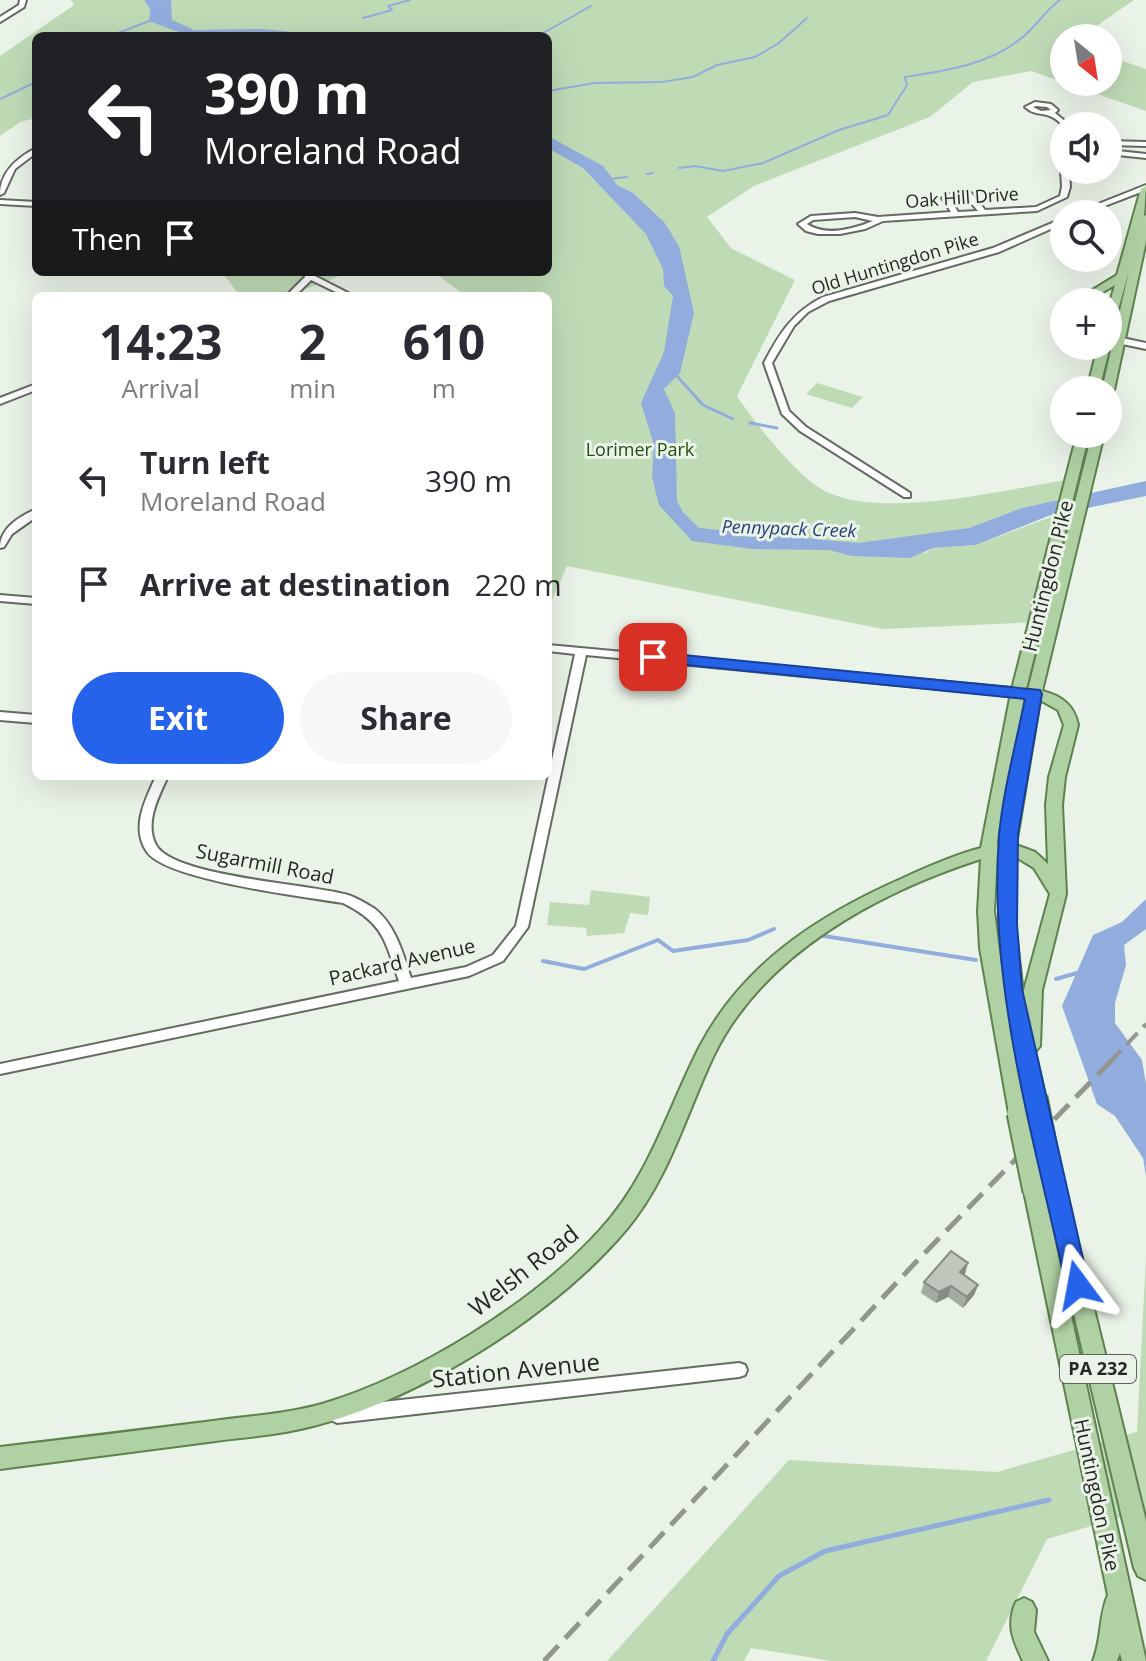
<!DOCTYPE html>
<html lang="en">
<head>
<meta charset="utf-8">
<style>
	body { margin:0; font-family:"Open Sans",sans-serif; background:#f7f7f7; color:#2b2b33; height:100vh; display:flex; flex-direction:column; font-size:30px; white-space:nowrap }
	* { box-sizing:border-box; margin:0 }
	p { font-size:26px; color:#7c7c81 }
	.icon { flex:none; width:44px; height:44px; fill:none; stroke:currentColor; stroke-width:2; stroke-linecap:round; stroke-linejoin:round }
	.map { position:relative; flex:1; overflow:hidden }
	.sheet { position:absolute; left:32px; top:292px; width:520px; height:488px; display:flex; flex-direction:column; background:#fff; border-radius:12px; box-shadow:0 8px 32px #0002 }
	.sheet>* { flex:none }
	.hud { position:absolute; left:32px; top:32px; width:520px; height:244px; border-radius:12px; box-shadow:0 8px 32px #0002; background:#202124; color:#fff; overflow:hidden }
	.needle { width:52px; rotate:150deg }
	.buttons { position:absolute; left:1050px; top:24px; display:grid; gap:16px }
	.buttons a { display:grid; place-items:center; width:72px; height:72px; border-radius:50%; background:#fff; box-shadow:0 8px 32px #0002; font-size:40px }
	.pin { position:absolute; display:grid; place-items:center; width:68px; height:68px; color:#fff; margin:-34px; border-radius:16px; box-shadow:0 4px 12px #0006 }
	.me { position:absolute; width:88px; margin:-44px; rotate:347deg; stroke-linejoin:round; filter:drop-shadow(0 0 6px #0008) }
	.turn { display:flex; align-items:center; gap:28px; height:168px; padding:0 40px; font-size:36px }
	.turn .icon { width:104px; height:104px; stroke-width:2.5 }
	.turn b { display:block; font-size:56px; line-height:68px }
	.then { display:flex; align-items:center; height:76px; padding:0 40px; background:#0003; gap:16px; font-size:30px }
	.eta { display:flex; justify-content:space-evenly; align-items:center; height:136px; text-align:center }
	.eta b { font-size:48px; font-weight:700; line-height:56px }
	.primary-button { display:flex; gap:16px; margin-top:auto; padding:16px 40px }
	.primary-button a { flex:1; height:92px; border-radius:48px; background:#2563eb; color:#fff; font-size:32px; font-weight:700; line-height:92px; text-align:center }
	.primary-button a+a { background:#f7f7f7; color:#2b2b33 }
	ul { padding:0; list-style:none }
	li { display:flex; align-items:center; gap:24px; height:104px; padding:0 40px }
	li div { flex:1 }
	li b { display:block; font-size:30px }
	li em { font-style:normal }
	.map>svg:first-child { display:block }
	.green { fill:#bfdbb6 }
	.water { fill:#92addd }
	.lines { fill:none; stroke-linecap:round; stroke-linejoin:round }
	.stream-far3 { stroke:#92addd; stroke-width:2 }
	.stream-far2 { stroke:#92addd; stroke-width:3 }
	.stream-far1 { stroke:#92addd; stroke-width:4 }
	.stream { stroke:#92addd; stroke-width:5 }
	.minor-casing { stroke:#646c62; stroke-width:4 }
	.major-casing { stroke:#5d8250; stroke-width:4 }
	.minor { fill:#fff; fill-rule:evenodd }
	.major { fill:#b0d1a4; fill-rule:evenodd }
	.rail-far1 { stroke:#91978f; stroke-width:4; stroke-dasharray:16 8; stroke-linecap:butt }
	.rail { stroke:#91978f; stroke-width:5; stroke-dasharray:21 10; stroke-linecap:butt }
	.major-bridge-casing { stroke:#5d8250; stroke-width:25; stroke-linecap:butt }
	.major-bridge { stroke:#b0d1a4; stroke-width:21 }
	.wall { fill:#a4aba2 }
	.shaded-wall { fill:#868b84 }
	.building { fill:#bfc7bc; stroke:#868b84; stroke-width:2 }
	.route { fill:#2563eb; stroke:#184099; stroke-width:2 }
	.labels { text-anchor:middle; stroke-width:6; stroke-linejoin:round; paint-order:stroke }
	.far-street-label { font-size:18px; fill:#252824; stroke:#eaf3e7 }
	.far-park-label { font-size:18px; fill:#234f0e; stroke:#eaf3e7 }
	.far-water-label { font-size:18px; font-style:italic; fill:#23417c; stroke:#eaf3e7 }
	.shield { fill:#eaf3e7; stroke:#60655e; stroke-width:2 }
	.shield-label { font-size:18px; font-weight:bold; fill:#252824 }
	.street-label { font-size:20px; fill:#252824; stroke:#eaf3e7 }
	.near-street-label { font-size:24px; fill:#252824; stroke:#eaf3e7 }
</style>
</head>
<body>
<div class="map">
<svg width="1146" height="1661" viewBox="0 0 1146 1661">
	<rect width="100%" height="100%" fill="#eaf3e7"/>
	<g class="green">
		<path d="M71,0H144L150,9L149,19L154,0H1134L1079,38H1064V82H1108V56L1146,69V111L1031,71L973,82L930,117L754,186L707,217L731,248L795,280L737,396C755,423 800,481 829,493C889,519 1006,489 1072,479L1067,497L969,528L894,541L925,553L933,548L976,545L1064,512L1038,622L883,629L567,566L548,609V296H466L434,272H548V36H36V118L20,122L0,136V56L74,5Z"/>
		<path d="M222,272H349L288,296H240Z"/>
		<path d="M817,383L863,397L852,408L806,394Z"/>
		<path d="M591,890L650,897L648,915L630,913L624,933L587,936L586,928L547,925L550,902L589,905Z"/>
		<path d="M1146,1256V1568L1132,1514L1047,1539L986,1661H832L751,1648L744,1661H607L789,1460L997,1472L1137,1432Z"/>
	</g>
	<g class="water">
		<path d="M171,0L172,20L194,30L262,29L334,36H189L149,21L150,9L144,0Z"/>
		<path d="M548,136L603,166L617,185L633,193L664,222L679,246L694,313L680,373L664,389L675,413L677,501L683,512L699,528L858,543L969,528L1022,508L1146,481V496L1048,516L976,545L933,548L910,558L852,556L829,550L752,549L692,541L659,505L652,477L654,445L641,403L664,352L673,296L664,286L663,269L646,234L583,168L548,148Z"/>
		<path d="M1146,899V929L1124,945L1126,965L1115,1003V1023L1142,1060L1146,1084V1176L1143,1158L1115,1116L1097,1104L1062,1006L1093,935L1122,922Z"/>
	</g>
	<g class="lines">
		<g class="stream-far3">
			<path d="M363,18L392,10L388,6L410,0"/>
			<path d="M50,33L73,36"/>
			<path d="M110,36L152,20"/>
			<path d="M332,36L337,33"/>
			<path d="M538,36L591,6"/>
			<path d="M548,91L595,83L662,82L693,77L717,65L755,57L779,43L807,18"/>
			<path d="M0,99L36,82"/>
			<path d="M679,168L695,166L723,171L763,163L839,130L888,115L907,85L905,77C944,71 988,65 1019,40C1035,29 1044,11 1060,0"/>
			<path d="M647,174L653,173"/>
			<path d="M609,179L627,177"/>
		</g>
		<g class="stream-far2">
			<path d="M676,375L703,405L733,419"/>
			<path d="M750,423L777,428"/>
		</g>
		<g class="stream-far1">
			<path d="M824,936L976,960"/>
			<path d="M543,961L584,969L658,940L673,951L748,940L774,929"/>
			<path d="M1056,979L1077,973"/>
		</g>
		<path class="stream" d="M713,1661L727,1634L779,1576L825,1551L1049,1500"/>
		<defs>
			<g id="minor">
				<path d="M20,0H26L24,7L0,22V17L19,5Z"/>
				<path d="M1035,102L1051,104L1058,110L1055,113L1071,126C1059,126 1062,122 1052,117C1042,112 1035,116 1025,107ZM1036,106L1047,107L1051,110L1041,111L1033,107Z"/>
				<path d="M1108,141L1146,142V146L1108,145Z"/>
				<path d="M36,148V153L15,169L4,193L0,195C0,172 17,158 36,148Z"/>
				<path d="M1108,150L1146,154V158L1108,154Z"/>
				<path d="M1064,168V170H1069L1070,187L1067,197L1037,211L883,221L865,229L840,234H818L806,231L798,224L811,216L855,213L878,217L951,212L942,198L955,192L971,193L985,210L1036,207L1060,196L1062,187L1061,170ZM956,196L966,197L978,211L958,212L950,199ZM855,217L873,221C853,229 826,237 807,224L813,220Z"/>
				<path d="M1146,185V190L1084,214H1073Z"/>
				<path d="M0,200L36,202V206L0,204Z"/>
				<path d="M1064,218V223L999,252L829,301L808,312L794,326L772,363L789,411L806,427L910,493V497H904L800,431L782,414L764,363C779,334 793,312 823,297L993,248Z"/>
				<path d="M311,272H316L315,276L354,296H344L311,280L295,296H286L305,277V274Z"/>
				<path d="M1108,335L1146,343V349L1108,341Z"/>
				<path d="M36,384V390L0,404V398Z"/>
				<path d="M36,509V517L12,534L4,547L0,548C0,528 19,517 36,509Z"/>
				<path d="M0,595L36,598V604L0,601Z"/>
				<path d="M548,645L1034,690L1040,694L1034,698L586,655L528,927L503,961L469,976L0,1074V1064L399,981C385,941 384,923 343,903C306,897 166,880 147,852C130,827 146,799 156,776H168C159,796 144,823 156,845C173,877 311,884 348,895C357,898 367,904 375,909C396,926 403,954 411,978L466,967L493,955L516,926L575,654L548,651Z"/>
				<path d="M0,712L36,715V723L0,720Z"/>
				<path d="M739,1363L745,1365L747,1370L745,1375L739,1377L337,1423L331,1420L329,1415L331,1410L337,1407Z"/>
			</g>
			<g id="major">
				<path d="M1146,186L1144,216L1146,215V241L1114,390L1108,394V390H1102L1129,271L1112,331L1108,332V309L1115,285L1086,302H1073L1117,275L1141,189Z"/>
				<path d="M1064,309V328L1060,327L1053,318Z"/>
				<path d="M1108,344L1110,346L1099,390H1087L1098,346H1108Z"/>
				<path d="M1077,434H1089L1025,693L998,833L997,845H1000L1027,694L1092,434H1104L1042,691C1062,696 1074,705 1078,725L1065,777L1062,805L1066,894L1042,990L1040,1046L1035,1052L1045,1097L1043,1102L1036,1105L1029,1102L1027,1097L1014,1037L1027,1113L1025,1118L1018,1121L1011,1118L1009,1113L980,948L978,911L981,859C878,892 763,954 714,1055C686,1114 669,1179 626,1230C555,1314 423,1397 317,1425C281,1435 244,1437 208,1442C139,1451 69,1460 0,1469V1447C71,1439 142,1430 213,1421C249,1416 286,1414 322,1404C416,1376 534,1303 600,1230C649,1177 667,1111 699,1048C742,965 817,916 901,879C927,867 954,855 981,848L1011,693ZM1040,700L1058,710L1064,725L1049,777L1046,805L1048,864L1035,852L1016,845ZM997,856H1000L999,924L1002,973L994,911ZM1016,857L1034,868L1050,894L1024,990V1002L1015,924Z"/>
				<path d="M1050,1162L1057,1164L1060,1170L1146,1521V1580L1138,1576L1134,1568L1040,1170L1043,1164Z"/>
				<path d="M1034,1183L1041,1185L1044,1191L1146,1661H1122L1120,1653L1117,1661H1093C1102,1639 1099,1614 1108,1595L1024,1191L1027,1185Z"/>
				<path d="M1024,1598L1032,1602L1036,1610L1034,1632L1048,1661H1023C1013,1640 1006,1624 1016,1602Z"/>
			</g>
		</defs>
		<use href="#minor" class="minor-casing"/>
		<use href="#major" class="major-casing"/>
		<use href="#minor" class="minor"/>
		<use href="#major" class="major"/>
		<path class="rail-far1" d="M1110,1062L1146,1024"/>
		<path class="rail" d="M544,1661L915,1263L1112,1060"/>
		<defs>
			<g id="major-bridge">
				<path d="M1036,1097L1050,1170"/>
				<path d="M1018,1113L1034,1191"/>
			</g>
		</defs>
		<use href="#major-bridge" class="major-bridge-casing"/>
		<use href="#major-bridge" class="major-bridge"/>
	</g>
	<path class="wall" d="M965,1274L964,1275L978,1285L974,1295L963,1308L948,1297L936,1303L921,1293L924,1282Z"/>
	<g class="shaded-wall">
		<path d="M968,1263L965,1274L957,1283L960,1272Z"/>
		<path d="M978,1285L974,1295L963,1308L967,1297Z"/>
		<path d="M951,1286L948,1297L936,1303L939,1292Z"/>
	</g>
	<path class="building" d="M951,1251L968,1263L960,1272L978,1285L967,1297L951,1286L939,1292L924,1282Z"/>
	<path class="route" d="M653,652L1040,690L1042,694L1018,834L1017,924L1022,989L1089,1285L1086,1292L1078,1295L1069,1292L1066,1285C1034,1138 988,988 999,836C1003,791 1016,744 1025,699L647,661V654Z"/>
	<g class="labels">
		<g class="far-street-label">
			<text transform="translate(962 198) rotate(-4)" y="6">Oak Hill Drive</text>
			<text transform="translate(895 264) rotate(-17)" y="6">Old Huntingdon Pike</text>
		</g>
		<g class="far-park-label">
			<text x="640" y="456">Lorimer Park</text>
		</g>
		<g class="far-water-label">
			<text transform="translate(789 529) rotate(2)" y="6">Pennypack Creek</text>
		</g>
		<rect class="shield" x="1060" y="1355" width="76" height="28" rx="6"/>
		<g class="shield-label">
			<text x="1098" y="1375">PA 232</text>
		</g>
		<g class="street-label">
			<text transform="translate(1048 576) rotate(-76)" y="7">Huntingdon Pike</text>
			<text transform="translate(265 864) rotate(11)" y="7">Sugarmill Road</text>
			<text transform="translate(402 962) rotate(-13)" y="7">Packard Avenue</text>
			<text transform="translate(1097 1495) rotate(78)" y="7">Huntingdon Pike</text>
		</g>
		<g class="near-street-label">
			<text transform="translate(524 1271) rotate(-38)" y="8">Welsh Road</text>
			<text transform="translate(516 1371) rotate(-6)" y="8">Station Avenue</text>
		</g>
	</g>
</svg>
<div class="buttons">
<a><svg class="needle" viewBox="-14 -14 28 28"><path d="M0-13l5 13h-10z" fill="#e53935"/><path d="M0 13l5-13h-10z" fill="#7c7c81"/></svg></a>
<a><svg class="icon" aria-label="sound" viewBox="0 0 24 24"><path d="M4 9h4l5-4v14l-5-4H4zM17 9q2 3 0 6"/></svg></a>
<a><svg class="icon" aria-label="search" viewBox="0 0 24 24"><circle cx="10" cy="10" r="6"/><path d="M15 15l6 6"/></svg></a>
<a>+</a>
<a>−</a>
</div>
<div class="pin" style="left:653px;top:657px;background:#d93025"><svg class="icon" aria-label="arrive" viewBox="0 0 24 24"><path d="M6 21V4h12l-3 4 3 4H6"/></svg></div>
<svg class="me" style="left:1078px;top:1285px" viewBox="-20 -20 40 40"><path d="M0-17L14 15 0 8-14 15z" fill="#2563eb" stroke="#fff" stroke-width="4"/></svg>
<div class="hud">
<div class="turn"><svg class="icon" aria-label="left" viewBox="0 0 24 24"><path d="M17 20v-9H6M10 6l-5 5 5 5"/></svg><div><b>390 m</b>Moreland Road</div></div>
<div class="then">Then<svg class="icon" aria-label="arrive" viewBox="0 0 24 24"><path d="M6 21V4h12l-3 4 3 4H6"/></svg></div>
</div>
<section class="sheet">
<div class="eta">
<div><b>14:23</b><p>Arrival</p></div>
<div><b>2</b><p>min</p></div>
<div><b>610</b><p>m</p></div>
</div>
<ul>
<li><svg class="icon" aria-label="left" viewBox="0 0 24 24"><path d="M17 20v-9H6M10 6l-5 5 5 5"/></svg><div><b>Turn left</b><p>Moreland Road</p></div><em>390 m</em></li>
<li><svg class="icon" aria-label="arrive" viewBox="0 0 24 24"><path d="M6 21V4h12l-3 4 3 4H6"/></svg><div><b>Arrive at destination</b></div><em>220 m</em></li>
</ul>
<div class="primary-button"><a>Exit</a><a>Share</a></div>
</section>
</div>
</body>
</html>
